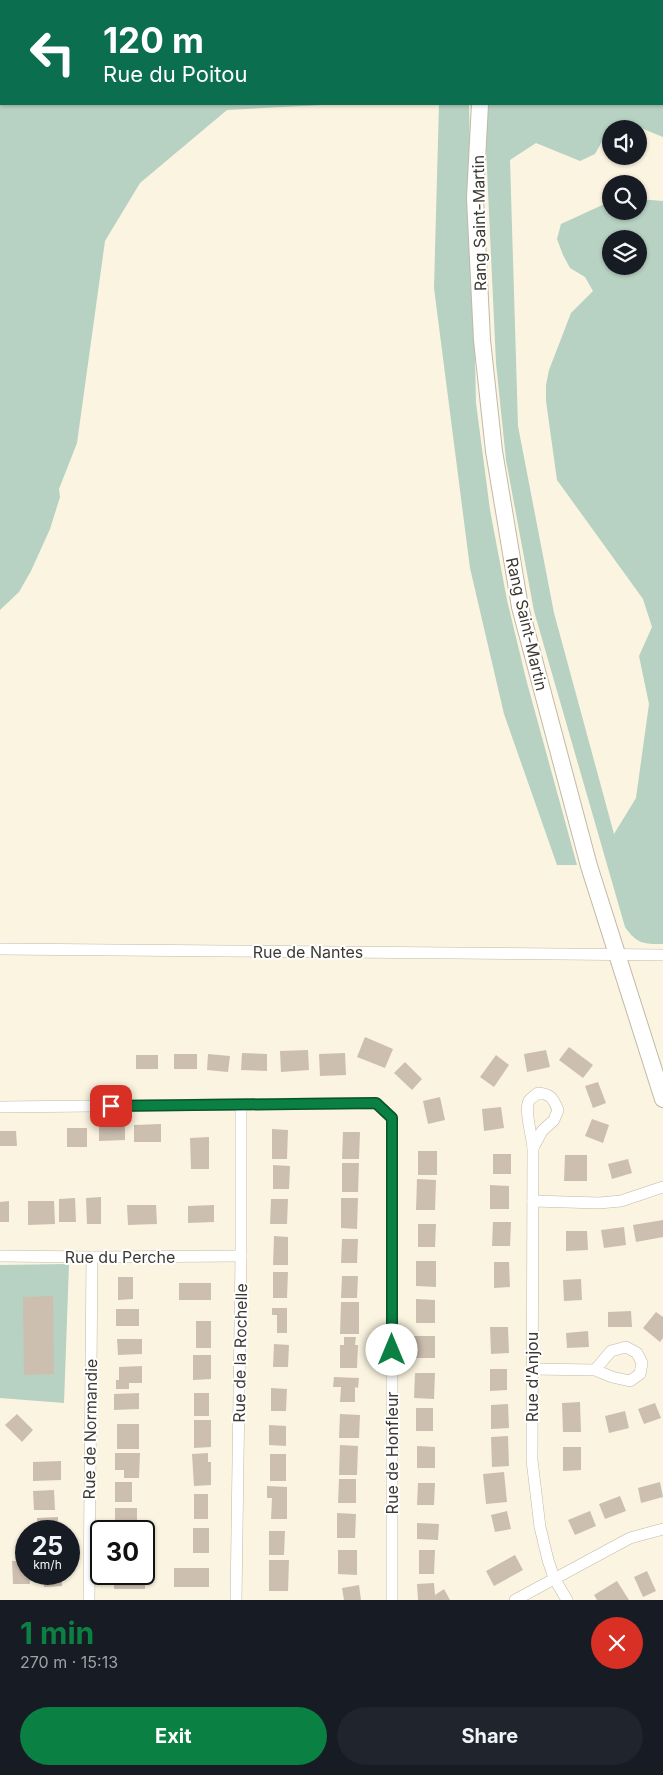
<!DOCTYPE html>
<html lang="en">
<head>
<meta charset="utf-8">
<style>
	body { margin:0; font-family:Inter,sans-serif; background:#20242c; color:#f1f3f6; height:100vh; display:flex; flex-direction:column; font-size:19px; white-space:nowrap }
	* { box-sizing:border-box; margin:0 }
	p { font-size:16px; color:#9ea1a6 }
	.icon { flex:none; width:28px; height:28px; fill:none; stroke:currentColor; stroke-width:2; stroke-linecap:round; stroke-linejoin:round }
	.map { position:relative; height:1600px; overflow:hidden }
	.sheet { display:flex; flex-direction:column; background:#171b24; flex:1 }
	.sheet>* { flex:none }
	.guide { position:absolute; left:0px; top:0px; width:664px; height:105px; box-shadow:0 1px 4px #0004; background:#0b6e4f; color:#fff; overflow:hidden }
	.fabs { position:absolute; left:602px; top:120px; display:grid; gap:10px }
	.fabs a { display:grid; place-items:center; width:45px; height:45px; border-radius:50%; background:#171b24; box-shadow:0 1px 4px #0004; font-size:25px }
	.speed { position:absolute; left:15px; top:1520px; display:flex; gap:10px; font-size:25px; font-weight:700; text-align:center }
	.speed>* { display:grid; place-content:center; width:65px; height:65px; border-radius:50%; background:#171b24; box-shadow:0 1px 4px #0004; line-height:1 }
	.speed small { font-size:12px; font-weight:400 }
	.speed .limit { border:2px solid #111; border-radius:8px; background:#fff; color:#111 }
	.pin { position:absolute; display:grid; place-items:center; width:42px; height:42px; color:#fff; margin:-21px; border-radius:10px; box-shadow:0 2px 8px #0006 }
	.me { position:absolute; width:55px; margin:-28px; rotate:0deg; stroke-linejoin:round; filter:drop-shadow(0 0 4px #0008) }
	.turn { display:flex; align-items:center; gap:18px; height:105px; padding:0 20px; font-size:22px }
	.turn .icon { width:65px; height:65px; stroke-width:2.5 }
	.turn b { display:block; font-size:35px; line-height:42px }
	.round { display:grid; place-items:center; flex:none; width:52px; height:52px; border-radius:26px; background:#20242c }
	.overview { display:flex; align-items:center; justify-content:space-between; height:85px; padding:0 20px }
	h1 { font-size:30px; font-weight:700; line-height:38px; color:#0b8043 }
	.action { display:flex; gap:10px; margin-top:auto; padding:10px 20px }
	.action a { flex:1; height:58px; border-radius:30px; background:#0b8043; color:#fff; font-size:20px; font-weight:700; line-height:58px; text-align:center }
	.action a+a { background:#20242c; color:#f1f3f6 }
	.map>svg:first-child { display:block }
	.green { fill:#b7d1c2; fill-rule:evenodd }
	.building { fill:#cdbfb0 }
	.lines { fill:none; stroke-linecap:round; stroke-linejoin:round }
	.street-casing { stroke:#c0b9a7; stroke-width:12 }
	.secondary-casing { stroke:#c0b9a7; stroke-width:18 }
	.street { stroke:#fff; stroke-width:11 }
	.secondary { stroke:#fff; stroke-width:16 }
	.route-casing { stroke:#07532c; stroke-width:12 }
	.route { stroke:#0b8043; stroke-width:9 }
	.labels { text-anchor:middle; stroke-width:4; stroke-linejoin:round; paint-order:stroke }
	.street-label { font-size:16px; fill:#3e3a33; stroke:#fff }
</style>
</head>
<body>
<div class="map">
<svg width="663" height="1600" viewBox="0 0 663 1600">
	<rect width="100%" height="100%" fill="#fbf4e1"/>
	<g class="green">
		<path d="M0,0H476L1,1V104H341L227,110L140,183L105,241L77,443L59,489L60,497L50,529L31,571L19,592L0,610Z"/>
		<path d="M497,0H663V137L626,122L610,127L595,154L580,161L536,143L510,160L518,426L554,613L614,834L636,798L649,704L639,656L652,627L643,599L557,480L546,401V385L549,370L571,313L593,291L585,277L570,268L563,255L557,239L561,224L611,201V211H639V199L663,201V944C643,944 637,944 625,927L534,611L506,460L496,363L485,126L487,104H662V1H496ZM611,239H639V266H611Z"/>
		<path d="M439,104H469L476,403L490,510L507,600L526,679L577,865H557L504,714L470,568L434,288Z"/>
		<path d="M69,1264L64,1403L0,1398V1265Z"/>
	</g>
	<g class="building">
		<path d="M365,1037L393,1049L385,1068L357,1057Z"/>
		<path d="M569,1047L593,1065L583,1078L559,1060Z"/>
		<path d="M308,1050L309,1070L281,1072L280,1051Z"/>
		<path d="M546,1050L550,1067L527,1072L524,1054Z"/>
		<path d="M242,1053L267,1054V1071L241,1070Z"/>
		<path d="M345,1053L346,1075L320,1076L319,1054Z"/>
		<rect x="174" y="1054" width="23" height="15"/>
		<path d="M208,1054L230,1056L228,1072L207,1070Z"/>
		<rect x="136" y="1055" width="22" height="14"/>
		<path d="M496,1055L509,1065L494,1087L480,1077Z"/>
		<path d="M405,1062L422,1079L412,1090L394,1073Z"/>
		<path d="M598,1082L606,1103L593,1108L585,1086Z"/>
		<path d="M440,1097L445,1120L428,1124L423,1101Z"/>
		<path d="M501,1107L504,1128L484,1131L482,1109Z"/>
		<path d="M592,1119L609,1125L603,1143L585,1136Z"/>
		<path d="M161,1124V1142H134V1125Z"/>
		<path d="M125,1126V1140L99,1141V1127Z"/>
		<rect x="67" y="1128" width="20" height="19"/>
		<path d="M272,1129L288,1130L287,1159H272Z"/>
		<path d="M0,1131H16L17,1146H0Z"/>
		<path d="M343,1132H360L359,1159H342Z"/>
		<path d="M209,1137V1169H191L190,1138Z"/>
		<rect x="418" y="1151" width="19" height="24"/>
		<rect x="493" y="1154" width="18" height="20"/>
		<path d="M565,1155H587V1181H564Z"/>
		<path d="M628,1159L632,1173L612,1179L608,1164Z"/>
		<path d="M342,1163H359L358,1192H342Z"/>
		<path d="M273,1165L290,1166L289,1189H273Z"/>
		<path d="M417,1179L436,1180L435,1210H416Z"/>
		<path d="M490,1185L509,1186V1209H490Z"/>
		<path d="M101,1197V1224H87L86,1198Z"/>
		<path d="M75,1198L76,1222H59V1199Z"/>
		<path d="M341,1198H358L357,1229L341,1228Z"/>
		<path d="M271,1199H288L287,1224H270Z"/>
		<path d="M9,1201V1222H0V1202Z"/>
		<path d="M28,1201H54L55,1224L28,1225Z"/>
		<path d="M127,1205H156L157,1224L128,1225Z"/>
		<path d="M214,1205V1222L188,1223V1206Z"/>
		<path d="M663,1220V1237L636,1242L633,1225Z"/>
		<path d="M493,1222H511L510,1246H492Z"/>
		<path d="M418,1224H436L435,1247H418Z"/>
		<path d="M624,1227L626,1245L604,1248L601,1230Z"/>
		<path d="M566,1231H587L588,1250L566,1251Z"/>
		<path d="M274,1236L288,1237V1265H273Z"/>
		<path d="M342,1239H358L357,1263H341Z"/>
		<path d="M416,1261H436V1287L416,1286Z"/>
		<path d="M494,1262H509L510,1287L494,1288Z"/>
		<path d="M273,1272H288L287,1298H273Z"/>
		<path d="M342,1276H358L357,1298H341Z"/>
		<path d="M118,1277H133V1299L118,1300Z"/>
		<path d="M581,1279L582,1300L564,1301L563,1280Z"/>
		<rect x="179" y="1283" width="32" height="17"/>
		<path d="M53,1296L54,1374L24,1375L23,1297Z"/>
		<path d="M416,1299L435,1300V1323H416Z"/>
		<path d="M341,1302H359V1334H340Z"/>
		<path d="M272,1308H287V1333H277V1315H272Z"/>
		<rect x="116" y="1309" width="23" height="17"/>
		<path d="M631,1311L632,1327H608V1312Z"/>
		<path d="M656,1312L663,1317V1338L660,1342L643,1328Z"/>
		<rect x="196" y="1321" width="15" height="27"/>
		<path d="M490,1327H508L509,1353L491,1354Z"/>
		<path d="M588,1331L589,1347L567,1348L566,1333Z"/>
		<rect x="413" y="1336" width="22" height="22"/>
		<path d="M344,1337H356L355,1345H358L357,1368H340V1345H344Z"/>
		<path d="M117,1339H142V1354L118,1355Z"/>
		<path d="M274,1344L289,1345L288,1367H273Z"/>
		<path d="M193,1355H211V1379L193,1380Z"/>
		<path d="M142,1366V1383H129V1389H116V1380H119V1367Z"/>
		<path d="M490,1369H507V1390L490,1391Z"/>
		<path d="M415,1373H435L434,1399L414,1398Z"/>
		<path d="M334,1377L359,1378L358,1388L355,1387V1402H340L341,1387H333Z"/>
		<path d="M271,1388L287,1389L286,1411H271Z"/>
		<path d="M139,1393V1409L114,1410V1394Z"/>
		<rect x="194" y="1393" width="15" height="23"/>
		<path d="M580,1402L581,1432H563L562,1403Z"/>
		<path d="M655,1403L661,1418L644,1424L638,1409Z"/>
		<path d="M508,1404L509,1428L491,1429V1405Z"/>
		<rect x="416" y="1408" width="17" height="23"/>
		<path d="M625,1411L629,1428L609,1433L605,1416Z"/>
		<path d="M17,1414L33,1430L22,1442L5,1425Z"/>
		<path d="M340,1414L360,1415L359,1438H339Z"/>
		<path d="M194,1420H211V1447L194,1448Z"/>
		<rect x="117" y="1424" width="22" height="25"/>
		<path d="M269,1425L286,1426V1446L269,1445Z"/>
		<path d="M508,1436L509,1466L492,1467L491,1437Z"/>
		<path d="M340,1445L358,1446L357,1475H339Z"/>
		<path d="M417,1446L435,1447V1468H417Z"/>
		<path d="M563,1447H581V1470L563,1471Z"/>
		<path d="M115,1453H140L139,1478H124V1470H115Z"/>
		<path d="M208,1453V1462H211V1485L194,1486L192,1454Z"/>
		<rect x="270" y="1454" width="16" height="27"/>
		<path d="M61,1461V1480L33,1481V1462Z"/>
		<path d="M504,1472L507,1502L486,1504L483,1474Z"/>
		<path d="M339,1479H356V1503H338Z"/>
		<rect x="115" y="1482" width="17" height="20"/>
		<path d="M660,1482L663,1497L641,1503L638,1488Z"/>
		<path d="M418,1483H435L434,1505H417Z"/>
		<path d="M267,1486L287,1487V1519H271L272,1498H267Z"/>
		<path d="M54,1490L55,1510H34L33,1491Z"/>
		<rect x="194" y="1494" width="14" height="25"/>
		<path d="M620,1496L626,1511L605,1519L599,1504Z"/>
		<rect x="115" y="1508" width="22" height="23"/>
		<path d="M507,1511L511,1529L495,1532L491,1515Z"/>
		<path d="M590,1511L596,1526L575,1535L568,1520Z"/>
		<path d="M337,1513L356,1514L355,1538H337Z"/>
		<path d="M58,1517V1531H37V1518Z"/>
		<path d="M417,1523L439,1524L438,1540L417,1539Z"/>
		<rect x="193" y="1528" width="16" height="25"/>
		<path d="M269,1531H285L284,1555H269Z"/>
		<path d="M338,1550H357V1575L338,1574Z"/>
		<path d="M419,1550H435L434,1574H419Z"/>
		<path d="M515,1555L523,1570L494,1586L486,1571Z"/>
		<path d="M269,1560H289L288,1591H269Z"/>
		<path d="M12,1561H26V1574H29L30,1584H13Z"/>
		<rect x="174" y="1568" width="35" height="19"/>
		<path d="M647,1571L656,1591L643,1597L634,1577Z"/>
		<path d="M43,1574H62V1586L44,1587Z"/>
		<rect x="114" y="1574" width="31" height="15"/>
		<path d="M617,1581L629,1600H597L594,1595Z"/>
		<path d="M434,1583L435,1595L444,1589L450,1600H418L417,1584Z"/>
		<path d="M359,1585L361,1600H344L342,1588Z"/>
	</g>
	<g class="lines">
		<defs>
			<g id="street">
				<path d="M0,949L663,955"/>
				<path d="M538,1093C551,1094 553,1098 558,1110L554,1120L542,1131L533,1148C532,1136 524,1109 529,1101C530,1098 535,1096 538,1093Z"/>
				<path d="M0,1107L376,1103L392,1118V1600"/>
				<path d="M533,1148L532,1460L540,1527L548,1560L554,1578L567,1600"/>
				<path d="M533,1201L599,1203L621,1201L663,1187"/>
				<path d="M0,1256L92,1257L241,1256"/>
				<path d="M533,1369L595,1370L612,1377L630,1381L640,1374L642,1363L637,1353L626,1347L611,1351L595,1370"/>
				<path d="M89,1600L92,1257"/>
				<path d="M236,1600L241,1256V1105"/>
				<path d="M515,1600L630,1538L663,1529"/>
			</g>
			<g id="secondary">
				<path d="M487,1L488,0"/>
				<path d="M480,104L475,198L482,340L494,451L520,607L589,866L663,1099"/>
			</g>
		</defs>
		<use href="#street" class="street-casing"/>
		<use href="#secondary" class="secondary-casing"/>
		<use href="#street" class="street"/>
		<use href="#secondary" class="secondary"/>
	</g>
	<g class="lines">
		<defs>
			<path id="route" d="M111,1106L376,1103L392,1118V1350"/>
		</defs>
		<use href="#route" class="route-casing"/>
		<use href="#route" class="route"/>
	</g>
	<g class="labels">
		<g class="street-label">
			<text transform="translate(479 223) rotate(-91)" y="6">Rang Saint-Martin</text>
			<text transform="translate(527 624) rotate(77)" y="6">Rang Saint-Martin</text>
			<text x="308" y="958">Rue de Nantes</text>
			<text x="120" y="1263">Rue du Perche</text>
			<text transform="translate(240 1353) rotate(-89)" y="6">Rue de la Rochelle</text>
			<text transform="translate(532 1377) rotate(-90)" y="6">Rue d'Anjou</text>
			<text transform="translate(90 1429) rotate(-89)" y="6">Rue de Normandie</text>
			<text transform="translate(392 1453) rotate(-90)" y="6">Rue de Honfleur</text>
		</g>
	</g>
</svg>
<div class="fabs">
<a><svg class="icon" aria-label="sound" viewBox="0 0 24 24"><path d="M4 9h4l5-4v14l-5-4H4zM17 9q2 3 0 6"/></svg></a>
<a><svg class="icon" aria-label="search" viewBox="0 0 24 24"><circle cx="10" cy="10" r="6"/><path d="M15 15l6 6"/></svg></a>
<a><svg class="icon" aria-label="layers" viewBox="0 0 24 24"><path d="M12 4l9 5-9 5-9-5zM3 14l9 5 9-5"/></svg></a>
</div>
<div class="speed"><div>25<small>km/h</small></div><div class="limit">30</div></div>
<div class="pin" style="left:111px;top:1106px;background:#d93025"><svg class="icon" aria-label="arrive" viewBox="0 0 24 24"><path d="M6 21V4h12l-3 4 3 4H6"/></svg></div>
<svg class="me" style="left:392px;top:1350px" viewBox="-20 -20 40 40"><circle r="19" fill="#fff"/><path d="M0-13L10 11 0 6-10 11z" fill="#0b8043"/></svg>
<div class="guide">
<div class="turn"><svg class="icon" aria-label="left" viewBox="0 0 24 24"><path d="M17 20v-9H6M10 6l-5 5 5 5"/></svg><div><b>120 m</b>Rue du Poitou</div></div>
</div>
</div>
<section class="sheet">
<div class="overview"><div><h1>1 min</h1><p>270 m · 15:13</p></div><a class="round" style="background:#d93025;color:#fff"><svg class="icon" aria-label="close" viewBox="0 0 24 24"><path d="M6 6l12 12M18 6L6 18"/></svg></a></div>
<div class="action"><a>Exit</a><a>Share</a></div>
</section>
</body>
</html>
